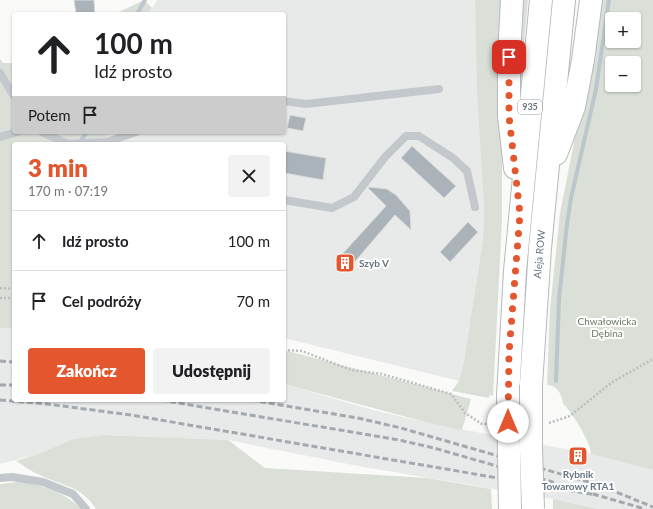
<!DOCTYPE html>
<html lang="pl">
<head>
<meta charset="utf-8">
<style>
	body { margin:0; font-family:Lato,sans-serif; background:#f2f2f2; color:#202124; height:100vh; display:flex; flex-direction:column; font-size:15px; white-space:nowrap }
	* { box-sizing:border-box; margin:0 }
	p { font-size:13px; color:#757577 }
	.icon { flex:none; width:22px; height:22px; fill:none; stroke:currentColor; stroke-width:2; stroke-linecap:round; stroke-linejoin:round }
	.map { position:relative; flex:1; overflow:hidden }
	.details { position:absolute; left:12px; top:142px; width:274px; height:260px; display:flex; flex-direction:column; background:#fff; border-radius:4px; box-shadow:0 1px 3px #0004 }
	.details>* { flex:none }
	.banner { position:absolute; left:12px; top:12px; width:274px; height:122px; border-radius:4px; box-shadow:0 1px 3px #0004; background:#fff; color:#202124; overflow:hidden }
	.buttons { position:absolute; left:605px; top:12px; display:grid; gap:8px }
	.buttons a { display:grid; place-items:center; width:36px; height:36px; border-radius:4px; background:#fff; box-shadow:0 1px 3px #0004; font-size:20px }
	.pin { position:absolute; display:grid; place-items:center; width:34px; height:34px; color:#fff; margin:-17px; border-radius:8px; box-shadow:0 2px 6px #0006 }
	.me { position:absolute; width:44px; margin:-22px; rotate:0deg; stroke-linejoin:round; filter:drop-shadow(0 0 3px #0008) }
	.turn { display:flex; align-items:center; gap:14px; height:84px; padding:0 16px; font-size:18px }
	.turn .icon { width:52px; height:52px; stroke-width:2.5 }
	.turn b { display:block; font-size:28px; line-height:34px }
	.then { display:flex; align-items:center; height:38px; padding:0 16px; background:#0003; gap:8px; font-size:15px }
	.round { display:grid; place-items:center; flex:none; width:42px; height:42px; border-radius:4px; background:#f2f2f2 }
	.summary { display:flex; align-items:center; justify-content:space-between; height:68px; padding:0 16px }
	h1 { font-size:24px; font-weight:800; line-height:30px; color:#e4572e }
	.cta { display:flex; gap:8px; margin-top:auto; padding:8px 16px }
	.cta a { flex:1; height:46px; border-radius:4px; background:#e4572e; color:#fff; font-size:16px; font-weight:800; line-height:46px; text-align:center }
	.cta a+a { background:#f2f2f2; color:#202124 }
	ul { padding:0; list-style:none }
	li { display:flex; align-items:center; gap:12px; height:60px; padding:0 16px; border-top:1px solid #e0e0e0 }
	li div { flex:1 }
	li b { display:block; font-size:15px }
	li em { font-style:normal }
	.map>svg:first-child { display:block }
	.built { fill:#e8e9e9 }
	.green { fill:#dadfd7; fill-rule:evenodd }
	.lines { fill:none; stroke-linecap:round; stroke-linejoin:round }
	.stream { stroke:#bbc7cb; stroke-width:4 }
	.building { fill:#aab3b9; stroke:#dcdcda }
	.primary-casing { stroke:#b5babe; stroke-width:24 }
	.path { stroke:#bbbfc2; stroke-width:2.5; stroke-dasharray:2 2; stroke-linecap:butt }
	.service { stroke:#c3c8cc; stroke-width:8 }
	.primary { stroke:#fff; stroke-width:22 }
	.rail { stroke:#a2aab0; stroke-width:3; stroke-dasharray:6 3; stroke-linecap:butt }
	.primary-bridge-casing { stroke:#b5babe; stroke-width:24; stroke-linecap:butt }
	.primary-bridge { stroke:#fff; stroke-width:22 }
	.route { stroke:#e4572e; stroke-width:7; stroke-dasharray:0 12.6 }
	.labels { text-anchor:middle; stroke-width:4; stroke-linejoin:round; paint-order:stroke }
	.shield { fill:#fff; stroke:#939fa8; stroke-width:1 }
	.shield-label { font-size:9px; font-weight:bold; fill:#657683 }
	.street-label { font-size:10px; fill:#657683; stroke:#fff }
	.poi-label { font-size:10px; font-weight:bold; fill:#657683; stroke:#fff; text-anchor:start }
	.park-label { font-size:10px; fill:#687a64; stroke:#fff }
</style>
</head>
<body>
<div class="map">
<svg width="653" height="509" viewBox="0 0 653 509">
	<rect width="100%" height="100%" fill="#fafaf8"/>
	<g class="built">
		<path d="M157,0H475L484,209L483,240L464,361L459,381L284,338V144H107L108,132H284V14H149Z"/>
		<path d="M0,328L14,329V400H284V384L373,410L429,423L591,454L653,470V509H598L553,499L358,466L228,440L103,435L73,439L38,454L0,464Z"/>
	</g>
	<g class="green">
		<path d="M144,0L152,8L149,14H115Z"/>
		<path d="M475,0H505L502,85V220L493,396L489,395V398L452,391L459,381L464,361L483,240L484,209L477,88Z"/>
		<path d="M518,0H528L517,116Z"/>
		<path d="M598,0H653V470L591,454C592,444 570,409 563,404C562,394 557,385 547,385L550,309L560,213L582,102ZM612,19H634V41H612ZM612,63H634V85H612Z"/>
		<path d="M0,59L3,63H14V132H108L107,144H14V329L0,328Z"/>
		<path d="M284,350L471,399L462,430L429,423L284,384Z"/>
		<path d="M103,435L228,440L265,468L427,478L491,489L492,509H96C80,484 61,486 38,474C30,471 23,465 16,461L38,454L73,439Z"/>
		<path d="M19,482C43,485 64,492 81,509H0V484Z"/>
		<path d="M553,499L598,509H553Z"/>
	</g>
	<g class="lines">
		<g class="stream">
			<path d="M137,14L145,0"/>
			<path d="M79,143L87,132"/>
			<path d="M556,381L559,299L567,224L571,198L596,89L609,0"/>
		</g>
	</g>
	<g class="building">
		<path d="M74,0H94L95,14H76Z"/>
		<path d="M290,115L306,118L303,131L287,128Z"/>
		<path d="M412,146L456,186L444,198L401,158Z"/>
		<path d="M284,151L326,158L323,180L284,173Z"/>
		<path d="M369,187L387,189L396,195L410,211L411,230L395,215L346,272L335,262L386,206L368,188Z"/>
		<path d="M468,222L478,232L450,262L440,252Z"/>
	</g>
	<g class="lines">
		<defs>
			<g id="primary">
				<path d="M512,0L509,57V116L515,168"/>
				<path d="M556,154L574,107L583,60L591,0"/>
				<path d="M531,385L540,248L564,0"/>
				<path d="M508,396L515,271L541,0"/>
			</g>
		</defs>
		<use href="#primary" class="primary-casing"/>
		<g class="path">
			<path d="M0,288L14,289"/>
			<path d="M0,298H14"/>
			<path d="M284,350L302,351L351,370L382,374L451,394L465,413L482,424H492"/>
			<path d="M549,423L570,416L611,383L653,359"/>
		</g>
		<g class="service">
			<path d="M0,73L14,96"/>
			<path d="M284,101L306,104L439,89"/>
			<path d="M42,132L68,144L107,142L136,132"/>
			<path d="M0,137L17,132"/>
			<path d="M284,200L332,208L354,197L385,157L406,136H419L453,158L467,171L475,207"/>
			<path d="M0,478L12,477L43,482L73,494L86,509"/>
		</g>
		<use href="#primary" class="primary"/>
		<g class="rail">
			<path d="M0,361L14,362"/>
			<path d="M0,385H14"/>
			<path d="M0,400L47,404L131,415L597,495"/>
			<path d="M161,400L399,440L434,448L556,483"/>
			<path d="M251,400L358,418L401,428L599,485L653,507"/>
			<path d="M593,494L645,509"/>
		</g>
		<defs>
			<g id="primary-bridge">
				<path d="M531,385V449L533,509"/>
				<path d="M508,396L510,509"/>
			</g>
		</defs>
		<use href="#primary-bridge" class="primary-bridge-casing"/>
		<use href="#primary-bridge" class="primary-bridge"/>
	</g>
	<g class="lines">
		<path class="route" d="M508,422L509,353L520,214L509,116V57"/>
	</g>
	<defs>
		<symbol id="building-square" viewBox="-11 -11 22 22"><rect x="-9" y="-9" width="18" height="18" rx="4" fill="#e4572e" stroke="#fff"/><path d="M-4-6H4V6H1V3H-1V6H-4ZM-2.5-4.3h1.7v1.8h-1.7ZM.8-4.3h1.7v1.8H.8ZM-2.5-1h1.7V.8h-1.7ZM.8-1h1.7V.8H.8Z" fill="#fff"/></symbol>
	</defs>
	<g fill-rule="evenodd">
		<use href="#building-square" x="334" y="252" width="22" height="22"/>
		<use href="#building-square" x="567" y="445" width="22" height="22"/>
	</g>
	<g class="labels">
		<rect class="shield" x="518" y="100" width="24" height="14" rx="3"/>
		<g class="shield-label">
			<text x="530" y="110">935</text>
		</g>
		<g class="street-label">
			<text transform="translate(539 254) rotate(-85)" y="4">Aleja ROW</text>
		</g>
		<g class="poi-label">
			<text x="359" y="267">Szyb V</text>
			<text x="578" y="478" text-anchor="middle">Rybnik<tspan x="578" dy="12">Towarowy RTA1</tspan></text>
		</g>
		<g class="park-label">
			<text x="607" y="325">Chwałowicka<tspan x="607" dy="12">Dębina</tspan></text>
		</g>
	</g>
</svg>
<div class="buttons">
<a>+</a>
<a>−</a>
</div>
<div class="pin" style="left:509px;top:57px;background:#d93025"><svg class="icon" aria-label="arrive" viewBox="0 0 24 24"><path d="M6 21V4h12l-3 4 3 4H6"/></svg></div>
<svg class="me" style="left:508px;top:422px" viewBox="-20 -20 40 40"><circle r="19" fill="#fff"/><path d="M0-13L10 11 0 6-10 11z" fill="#e4572e"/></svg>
<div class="banner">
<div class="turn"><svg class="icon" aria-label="ahead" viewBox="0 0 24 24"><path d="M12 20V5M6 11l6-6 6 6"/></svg><div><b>100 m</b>Idź prosto</div></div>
<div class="then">Potem<svg class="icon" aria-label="arrive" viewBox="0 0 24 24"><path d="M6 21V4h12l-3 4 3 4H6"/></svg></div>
</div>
<section class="details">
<div class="summary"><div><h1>3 min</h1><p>170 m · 07:19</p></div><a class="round"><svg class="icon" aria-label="close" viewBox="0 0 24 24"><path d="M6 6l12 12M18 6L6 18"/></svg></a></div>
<ul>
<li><svg class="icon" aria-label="ahead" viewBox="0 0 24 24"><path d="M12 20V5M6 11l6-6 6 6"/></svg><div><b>Idź prosto</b></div><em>100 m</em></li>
<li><svg class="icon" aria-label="arrive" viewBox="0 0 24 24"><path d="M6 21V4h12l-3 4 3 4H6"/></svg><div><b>Cel podróży</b></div><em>70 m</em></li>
</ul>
<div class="cta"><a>Zakończ</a><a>Udostępnij</a></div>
</section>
</div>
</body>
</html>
